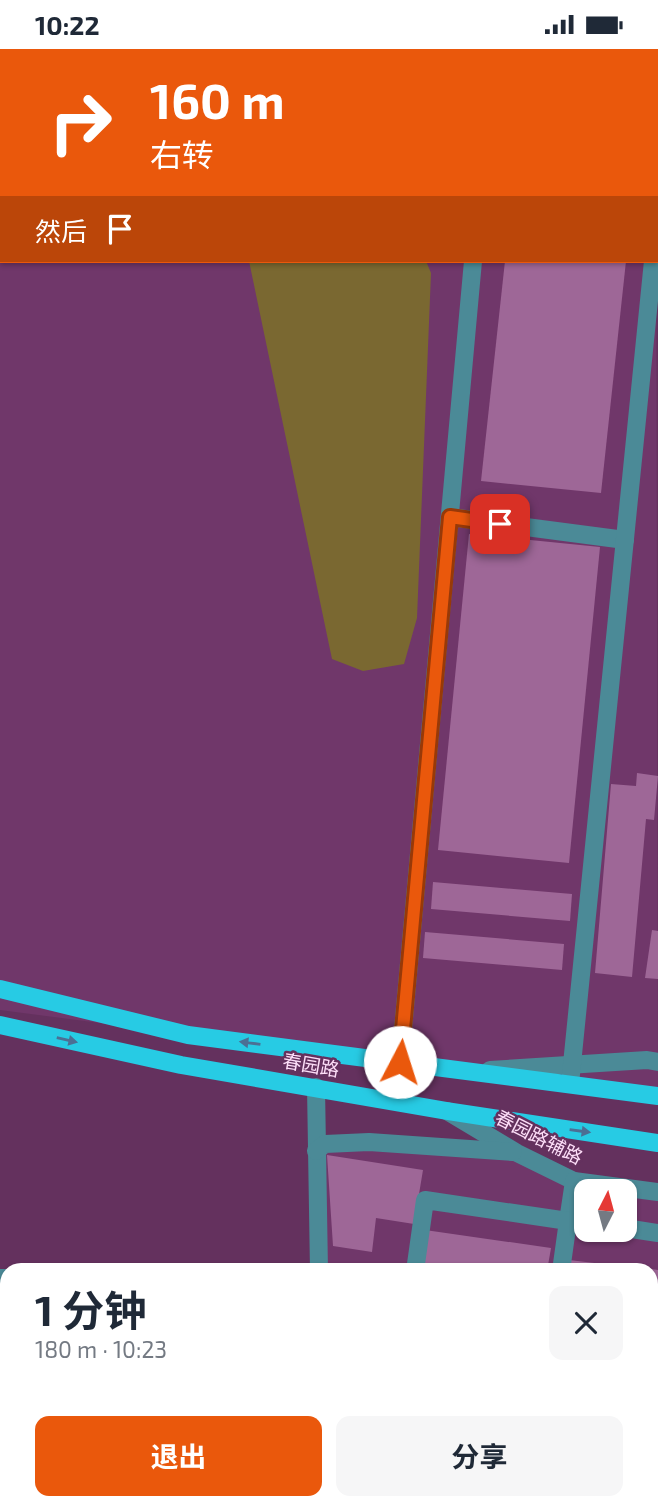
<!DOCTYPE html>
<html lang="zh">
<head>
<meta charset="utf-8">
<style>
	body { margin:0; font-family:"Exo 2","Noto Sans SC",sans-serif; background:#f6f6f7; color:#1f2937; height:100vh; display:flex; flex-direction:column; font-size:26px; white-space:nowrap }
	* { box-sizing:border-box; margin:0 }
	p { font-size:23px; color:#747a83 }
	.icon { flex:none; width:38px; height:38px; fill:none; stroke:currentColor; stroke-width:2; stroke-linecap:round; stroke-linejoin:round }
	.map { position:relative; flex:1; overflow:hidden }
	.side { position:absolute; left:0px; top:1214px; width:658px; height:247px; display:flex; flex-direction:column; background:#fff; border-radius:21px 21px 0 0; box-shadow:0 2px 5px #0004 }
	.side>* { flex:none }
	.banner { position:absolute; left:0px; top:0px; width:658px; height:214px; box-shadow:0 2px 5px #0004; background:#ea580c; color:#fff; overflow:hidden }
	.needle { width:46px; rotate:6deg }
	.fabs { position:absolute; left:574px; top:1130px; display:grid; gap:14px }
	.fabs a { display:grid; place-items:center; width:63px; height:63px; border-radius:14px; background:#fff; box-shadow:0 2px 5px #0004; font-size:35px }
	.pin { position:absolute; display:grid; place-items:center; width:60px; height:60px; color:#fff; margin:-30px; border-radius:14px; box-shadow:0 4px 10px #0006 }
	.me { position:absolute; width:77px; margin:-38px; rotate:5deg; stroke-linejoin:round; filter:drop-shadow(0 0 5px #0008) }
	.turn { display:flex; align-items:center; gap:24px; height:147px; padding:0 35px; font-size:32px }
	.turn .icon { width:91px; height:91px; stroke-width:2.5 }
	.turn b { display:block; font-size:49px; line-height:60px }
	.then { display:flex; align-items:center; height:66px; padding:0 35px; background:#0003; gap:14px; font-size:26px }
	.round { display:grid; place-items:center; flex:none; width:74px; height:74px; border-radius:14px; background:#f6f6f7 }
	.headline { display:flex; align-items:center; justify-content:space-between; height:119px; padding:0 35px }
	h1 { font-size:42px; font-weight:700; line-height:52px }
	.action { display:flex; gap:14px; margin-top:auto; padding:14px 35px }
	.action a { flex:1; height:80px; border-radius:14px; background:#ea580c; color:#fff; font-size:28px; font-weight:700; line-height:80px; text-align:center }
	.action a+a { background:#f6f6f7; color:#1f2937 }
	.status { display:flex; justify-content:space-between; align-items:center; height:49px; padding:0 35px; background:#fff; direction:ltr }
	.status svg { height:19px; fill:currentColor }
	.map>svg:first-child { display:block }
	.built { fill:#70376a; fill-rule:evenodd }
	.green { fill:#7a6831 }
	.building { fill:#9e6797 }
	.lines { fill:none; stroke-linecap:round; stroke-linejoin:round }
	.minor { stroke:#4b8a97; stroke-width:18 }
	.major { stroke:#27cbe4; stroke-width:18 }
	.oneway { fill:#4c6f94 }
	.route-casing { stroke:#983908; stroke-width:18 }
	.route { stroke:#ea580c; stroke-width:12 }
	.labels { text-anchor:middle; stroke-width:5; stroke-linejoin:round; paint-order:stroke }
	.street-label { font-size:19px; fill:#fddef8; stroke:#64315e }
</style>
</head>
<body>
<div class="status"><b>10:22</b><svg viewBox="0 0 49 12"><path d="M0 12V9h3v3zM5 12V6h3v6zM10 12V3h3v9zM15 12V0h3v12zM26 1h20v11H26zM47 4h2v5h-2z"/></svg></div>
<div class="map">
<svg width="658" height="1461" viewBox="0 0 658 1461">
	<rect width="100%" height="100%" fill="#64315e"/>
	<g class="built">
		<path d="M656,75L658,1055L400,1013L0,961V161L2,212H656Z"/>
		<path d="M325,1095L517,1104L574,1132L658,1143V1461H328V1454H651V1222L320,1221ZM586,1143H625V1181H586Z"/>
	</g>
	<path class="green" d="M249,212H426L431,224L417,569L404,615L363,622L332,610Z"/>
	<g class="building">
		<path d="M505,212H626L601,444L481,432Z"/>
		<path d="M469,485L600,498L569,814L438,801Z"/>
		<path d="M637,724L658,727L654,771L646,770L632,928L595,924L611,735L636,737Z"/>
		<path d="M433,833L572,845L570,872L431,860Z"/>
		<path d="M652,881L658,882V930L645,929Z"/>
		<path d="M425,883L564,895L562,921L423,909Z"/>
		<path d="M327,1106L423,1121L414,1175L376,1169L372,1203L333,1197Z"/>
		<path d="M425,1181L551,1199L547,1222H419Z"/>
		<path d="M569,1211L645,1220V1222H568Z"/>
		<path d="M651,1220L658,1221V1272L651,1271Z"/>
		<path d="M651,1319L658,1320V1404L653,1442Z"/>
		<path d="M339,1454H504L503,1461H339Z"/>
		<path d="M534,1454H651L650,1461H533Z"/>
	</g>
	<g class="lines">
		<g class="minor">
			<path d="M656,177L658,159"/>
			<path d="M450,468L625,491"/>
			<path d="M400,1013L473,212"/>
			<path d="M490,1021L647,1011L658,1013"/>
			<path d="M570,1035L653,212"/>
			<path d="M316,1038L319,1222"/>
			<path d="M447,1062L517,1104L574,1132L658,1143"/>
			<path d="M316,1102L325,1095L369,1093L513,1103"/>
			<path d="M574,1132L568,1172L586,1174"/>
			<path d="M625,1179L658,1184"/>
			<path d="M415,1222L425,1151L568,1172L561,1222"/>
			<path d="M0,1229H7"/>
			<path d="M651,1300L658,1301"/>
			<path d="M0,1365L7,1367"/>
			<path d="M326,1454V1461"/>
			<path d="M526,1461L527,1454"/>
		</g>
		<g class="major">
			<path d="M0,940L188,986L658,1047"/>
			<path d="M0,976L181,1016L447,1062L658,1094"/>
		</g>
	</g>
	<defs><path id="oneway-solid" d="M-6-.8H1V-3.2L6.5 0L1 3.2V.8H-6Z" transform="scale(1.75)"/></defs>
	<g class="oneway">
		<use href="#oneway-solid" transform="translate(67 991) rotate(13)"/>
		<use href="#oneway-solid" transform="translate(250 994) rotate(-173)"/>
		<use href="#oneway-solid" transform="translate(580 1082) rotate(8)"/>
	</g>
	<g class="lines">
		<defs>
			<path id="route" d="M400,1013L450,468L500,475"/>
		</defs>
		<use href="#route" class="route-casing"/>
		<use href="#route" class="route"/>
	</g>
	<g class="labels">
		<g class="street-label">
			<text transform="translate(311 1016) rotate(10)" y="7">春园路</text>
			<text transform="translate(539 1088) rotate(27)" y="7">春园路辅路</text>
		</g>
	</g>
</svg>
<div class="fabs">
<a><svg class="needle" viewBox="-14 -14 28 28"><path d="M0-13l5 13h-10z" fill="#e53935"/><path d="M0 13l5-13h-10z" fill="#747a83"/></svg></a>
</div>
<div class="pin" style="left:500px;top:475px;background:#d93025"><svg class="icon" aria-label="arrive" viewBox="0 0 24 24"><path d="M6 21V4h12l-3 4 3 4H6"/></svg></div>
<svg class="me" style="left:400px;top:1013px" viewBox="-20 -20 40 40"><circle r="19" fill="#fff"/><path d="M0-13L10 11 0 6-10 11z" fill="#ea580c"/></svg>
<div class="banner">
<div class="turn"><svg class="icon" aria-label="right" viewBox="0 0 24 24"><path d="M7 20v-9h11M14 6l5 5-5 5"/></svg><div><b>160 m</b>右转</div></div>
<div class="then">然后<svg class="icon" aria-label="arrive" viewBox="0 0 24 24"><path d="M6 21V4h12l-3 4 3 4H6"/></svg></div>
</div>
<section class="side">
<div class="headline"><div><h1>1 分钟</h1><p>180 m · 10:23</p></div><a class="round"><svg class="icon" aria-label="close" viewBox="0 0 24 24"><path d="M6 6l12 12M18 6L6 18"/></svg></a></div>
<div class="action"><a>退出</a><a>分享</a></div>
</section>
</div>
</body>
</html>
